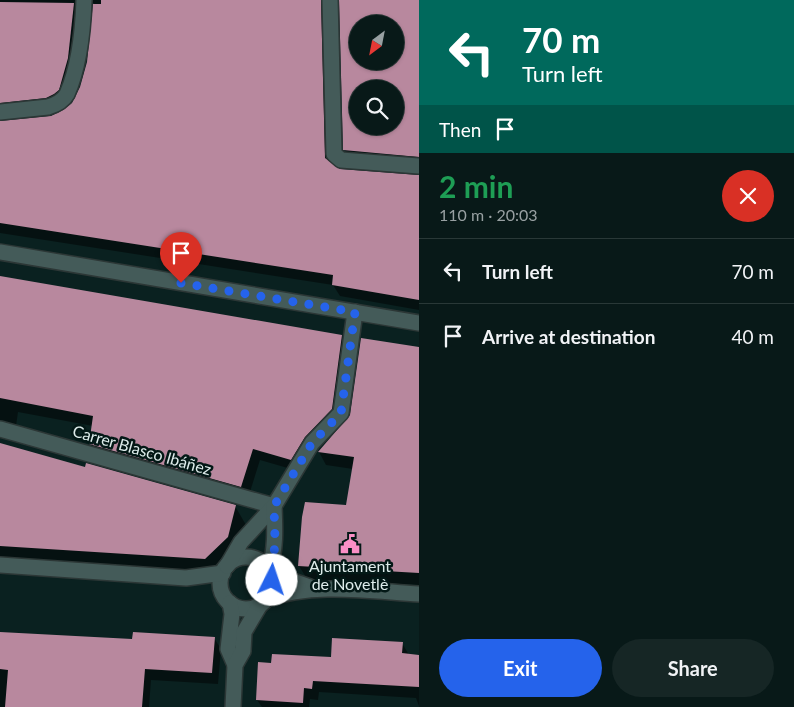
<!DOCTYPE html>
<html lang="en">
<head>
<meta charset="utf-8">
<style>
	body { margin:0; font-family:Lato,sans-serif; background:#162625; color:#f1f3f6; height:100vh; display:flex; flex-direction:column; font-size:19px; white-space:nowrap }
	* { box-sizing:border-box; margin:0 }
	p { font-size:16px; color:#98a0a2 }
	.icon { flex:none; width:28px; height:28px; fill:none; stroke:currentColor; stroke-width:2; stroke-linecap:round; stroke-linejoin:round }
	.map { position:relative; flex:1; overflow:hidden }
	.drawer { display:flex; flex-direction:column; background:#081918; width:375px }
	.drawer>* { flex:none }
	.banner { background:#00695c; color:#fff; overflow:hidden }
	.needle { width:32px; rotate:212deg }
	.controls { position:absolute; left:349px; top:15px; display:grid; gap:10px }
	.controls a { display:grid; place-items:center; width:55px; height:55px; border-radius:50%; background:#081918; box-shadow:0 1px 4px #0004,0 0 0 1px #293837; font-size:25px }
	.pin { position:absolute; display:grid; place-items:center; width:42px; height:42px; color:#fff; margin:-51px -21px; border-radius:50% 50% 50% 0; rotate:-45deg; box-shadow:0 0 5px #0007 }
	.pin .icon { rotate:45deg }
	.me { position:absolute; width:55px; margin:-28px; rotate:4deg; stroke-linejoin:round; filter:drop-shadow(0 0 4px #0008) }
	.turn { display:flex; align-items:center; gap:18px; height:105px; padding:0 20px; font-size:22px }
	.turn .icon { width:65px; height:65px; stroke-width:2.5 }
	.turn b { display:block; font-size:35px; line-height:42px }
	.then { display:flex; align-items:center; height:48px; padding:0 20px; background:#0003; gap:10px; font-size:19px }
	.round { display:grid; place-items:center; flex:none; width:52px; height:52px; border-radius:26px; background:#162625 }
	.overview { display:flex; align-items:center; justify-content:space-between; height:85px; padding:0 20px }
	h1 { font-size:30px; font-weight:700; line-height:38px; color:#1e9e55 }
	.primary-button { display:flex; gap:10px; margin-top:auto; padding:10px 20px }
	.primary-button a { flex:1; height:58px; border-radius:30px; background:#2563eb; color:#fff; font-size:20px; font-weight:700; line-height:58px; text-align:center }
	.primary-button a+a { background:#162625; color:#f1f3f6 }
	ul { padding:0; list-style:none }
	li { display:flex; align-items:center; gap:15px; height:65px; padding:0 20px; border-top:1px solid #293837 }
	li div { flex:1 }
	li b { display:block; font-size:19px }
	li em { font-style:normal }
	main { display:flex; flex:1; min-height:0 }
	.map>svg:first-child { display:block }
	.shadow { fill:#0007; fill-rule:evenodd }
	.building { fill:#b8889e; fill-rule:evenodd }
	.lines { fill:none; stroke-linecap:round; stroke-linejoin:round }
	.street-casing { stroke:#2c3736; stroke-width:18 }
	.secondary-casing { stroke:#2c3736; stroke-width:18 }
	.street { stroke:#445b59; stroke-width:15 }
	.secondary { stroke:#445b59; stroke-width:15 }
	.route { stroke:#2563eb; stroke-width:9; stroke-dasharray:0 16.2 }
	.labels { text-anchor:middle; stroke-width:5; stroke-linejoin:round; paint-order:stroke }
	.street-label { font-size:16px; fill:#ddebea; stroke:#031816 }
	.poi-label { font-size:16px; fill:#ddebea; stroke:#031816 }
</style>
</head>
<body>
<main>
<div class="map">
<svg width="419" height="707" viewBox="0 0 419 707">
	<rect width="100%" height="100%" fill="#0a2120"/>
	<g class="shadow">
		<path d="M0,0H419V167L351,161L344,149L341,3H332L327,12L331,164L340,171L419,175V310L340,296L333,285L0,233V122L54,116L74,103L85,74L92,37L94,3H86L64,102L0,117ZM358,24H395V61H358ZM358,89H395V126H358Z"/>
		<path d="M0,278L342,336L348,348L338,421L298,471L260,460L248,498L97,456L90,444L93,426L18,412L16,426L0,422Z"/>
		<path d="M362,339L419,348V585L307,579L299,566L347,506L353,469L326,465L319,452L351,415Z"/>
		<path d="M0,444L86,469L235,506L246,525L238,557L216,577L0,563Z"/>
		<path d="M0,633L133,641L214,638L221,649L218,684L151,680L149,707H0Z"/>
		<path d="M402,643L409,655L419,656V706L416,698L319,692L318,700L310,699L309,707H262L257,700L273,664L332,658Z"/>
	</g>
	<g class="building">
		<path d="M101,0H321L325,158L340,169L419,175V300L332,285L333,275L0,223V121L51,116L63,110L72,103L80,87L87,62L93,4H101Z"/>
		<path d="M339,0H419V157L343,150ZM358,24H395V61H358ZM358,89H395V126H358Z"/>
		<path d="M0,2L74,3L68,58L59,90L54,94L46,98L0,103Z"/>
		<path d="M0,276L342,335L332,409L305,437L291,460L253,449L241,487L89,444L93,416L0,398Z"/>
		<path d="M361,338L419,347V573L298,566L302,517L305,502L346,505L354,457L318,452L350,415Z"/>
		<path d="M0,443L85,467L86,463L236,505L228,537L205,559L0,546Z"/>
		<path d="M0,632L132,639L133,632L215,637L212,673L145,669L142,707H5L8,670L0,669Z"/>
		<path d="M332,638L403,642L402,653L419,655V687L313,681L312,689L304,688L303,703L256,700L258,662L271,663L272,654L331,657Z"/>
	</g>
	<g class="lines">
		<defs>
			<g id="street">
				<path d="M330,0L334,154L341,160L419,166"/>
				<path d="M0,112L48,107C55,105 63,101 67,94C79,67 83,29 84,0"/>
				<path d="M0,429L274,506"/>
				<circle cx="246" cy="583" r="26"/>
				<path d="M0,565L186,578L223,573"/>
				<path d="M227,566L241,542L274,506L312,443L341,413L355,312"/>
				<path d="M269,571C276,549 275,529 274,506"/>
				<path d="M270,573L310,587"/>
				<path d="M266,599C314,582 369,591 419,594"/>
				<path d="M230,603L232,614L228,649L235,665"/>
				<path d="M233,707L235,665L243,651L244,632L260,605"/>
			</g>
			<path id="secondary" d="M0,252L419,323"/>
		</defs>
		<use href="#street" class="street-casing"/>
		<use href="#secondary" class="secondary-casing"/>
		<use href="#street" class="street"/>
		<use href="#secondary" class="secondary"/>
	</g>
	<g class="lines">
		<path class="route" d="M181,283L355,312L341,413L312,443L274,506L275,539L274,555L269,571L272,580"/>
	</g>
	<defs>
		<symbol id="civic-bare" viewBox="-9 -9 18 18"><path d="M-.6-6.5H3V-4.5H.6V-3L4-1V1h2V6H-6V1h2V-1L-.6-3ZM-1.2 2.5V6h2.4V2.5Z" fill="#fa8fc6" stroke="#031816" stroke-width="2.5" paint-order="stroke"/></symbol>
	</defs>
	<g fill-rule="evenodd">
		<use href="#civic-bare" x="336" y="530" width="28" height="28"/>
	</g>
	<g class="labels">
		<g class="street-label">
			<text transform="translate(142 450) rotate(16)" y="6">Carrer Blasco Ibáñez</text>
		</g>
		<g class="poi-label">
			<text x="350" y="572">Ajuntament<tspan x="350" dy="18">de Novetlè</tspan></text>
		</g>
	</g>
</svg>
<div class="controls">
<a><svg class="needle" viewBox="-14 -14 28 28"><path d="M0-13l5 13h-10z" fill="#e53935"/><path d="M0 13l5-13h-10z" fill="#98a0a2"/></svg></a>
<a><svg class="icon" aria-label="search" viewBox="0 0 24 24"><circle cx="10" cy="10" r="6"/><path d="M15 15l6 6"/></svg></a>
</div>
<div class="pin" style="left:181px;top:283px;background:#d93025"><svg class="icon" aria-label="arrive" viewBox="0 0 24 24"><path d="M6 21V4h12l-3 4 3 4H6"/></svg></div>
<svg class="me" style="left:272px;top:580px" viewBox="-20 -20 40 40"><circle r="19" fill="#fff"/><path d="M0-13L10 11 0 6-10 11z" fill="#2563eb"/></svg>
</div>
<section class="drawer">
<div class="banner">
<div class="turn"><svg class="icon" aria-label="left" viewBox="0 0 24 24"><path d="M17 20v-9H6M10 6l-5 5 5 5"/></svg><div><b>70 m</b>Turn left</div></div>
<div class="then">Then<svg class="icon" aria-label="arrive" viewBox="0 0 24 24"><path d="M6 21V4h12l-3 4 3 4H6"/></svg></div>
</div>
<div class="overview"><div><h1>2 min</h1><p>110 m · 20:03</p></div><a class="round" style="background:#d93025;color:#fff"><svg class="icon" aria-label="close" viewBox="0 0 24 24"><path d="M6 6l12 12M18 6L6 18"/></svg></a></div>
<ul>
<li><svg class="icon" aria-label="left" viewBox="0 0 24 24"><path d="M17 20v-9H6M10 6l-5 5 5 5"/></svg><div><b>Turn left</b></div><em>70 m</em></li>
<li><svg class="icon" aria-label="arrive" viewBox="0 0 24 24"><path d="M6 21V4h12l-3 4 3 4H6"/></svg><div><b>Arrive at destination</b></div><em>40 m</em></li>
</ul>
<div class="primary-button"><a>Exit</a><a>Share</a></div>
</section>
</main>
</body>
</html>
